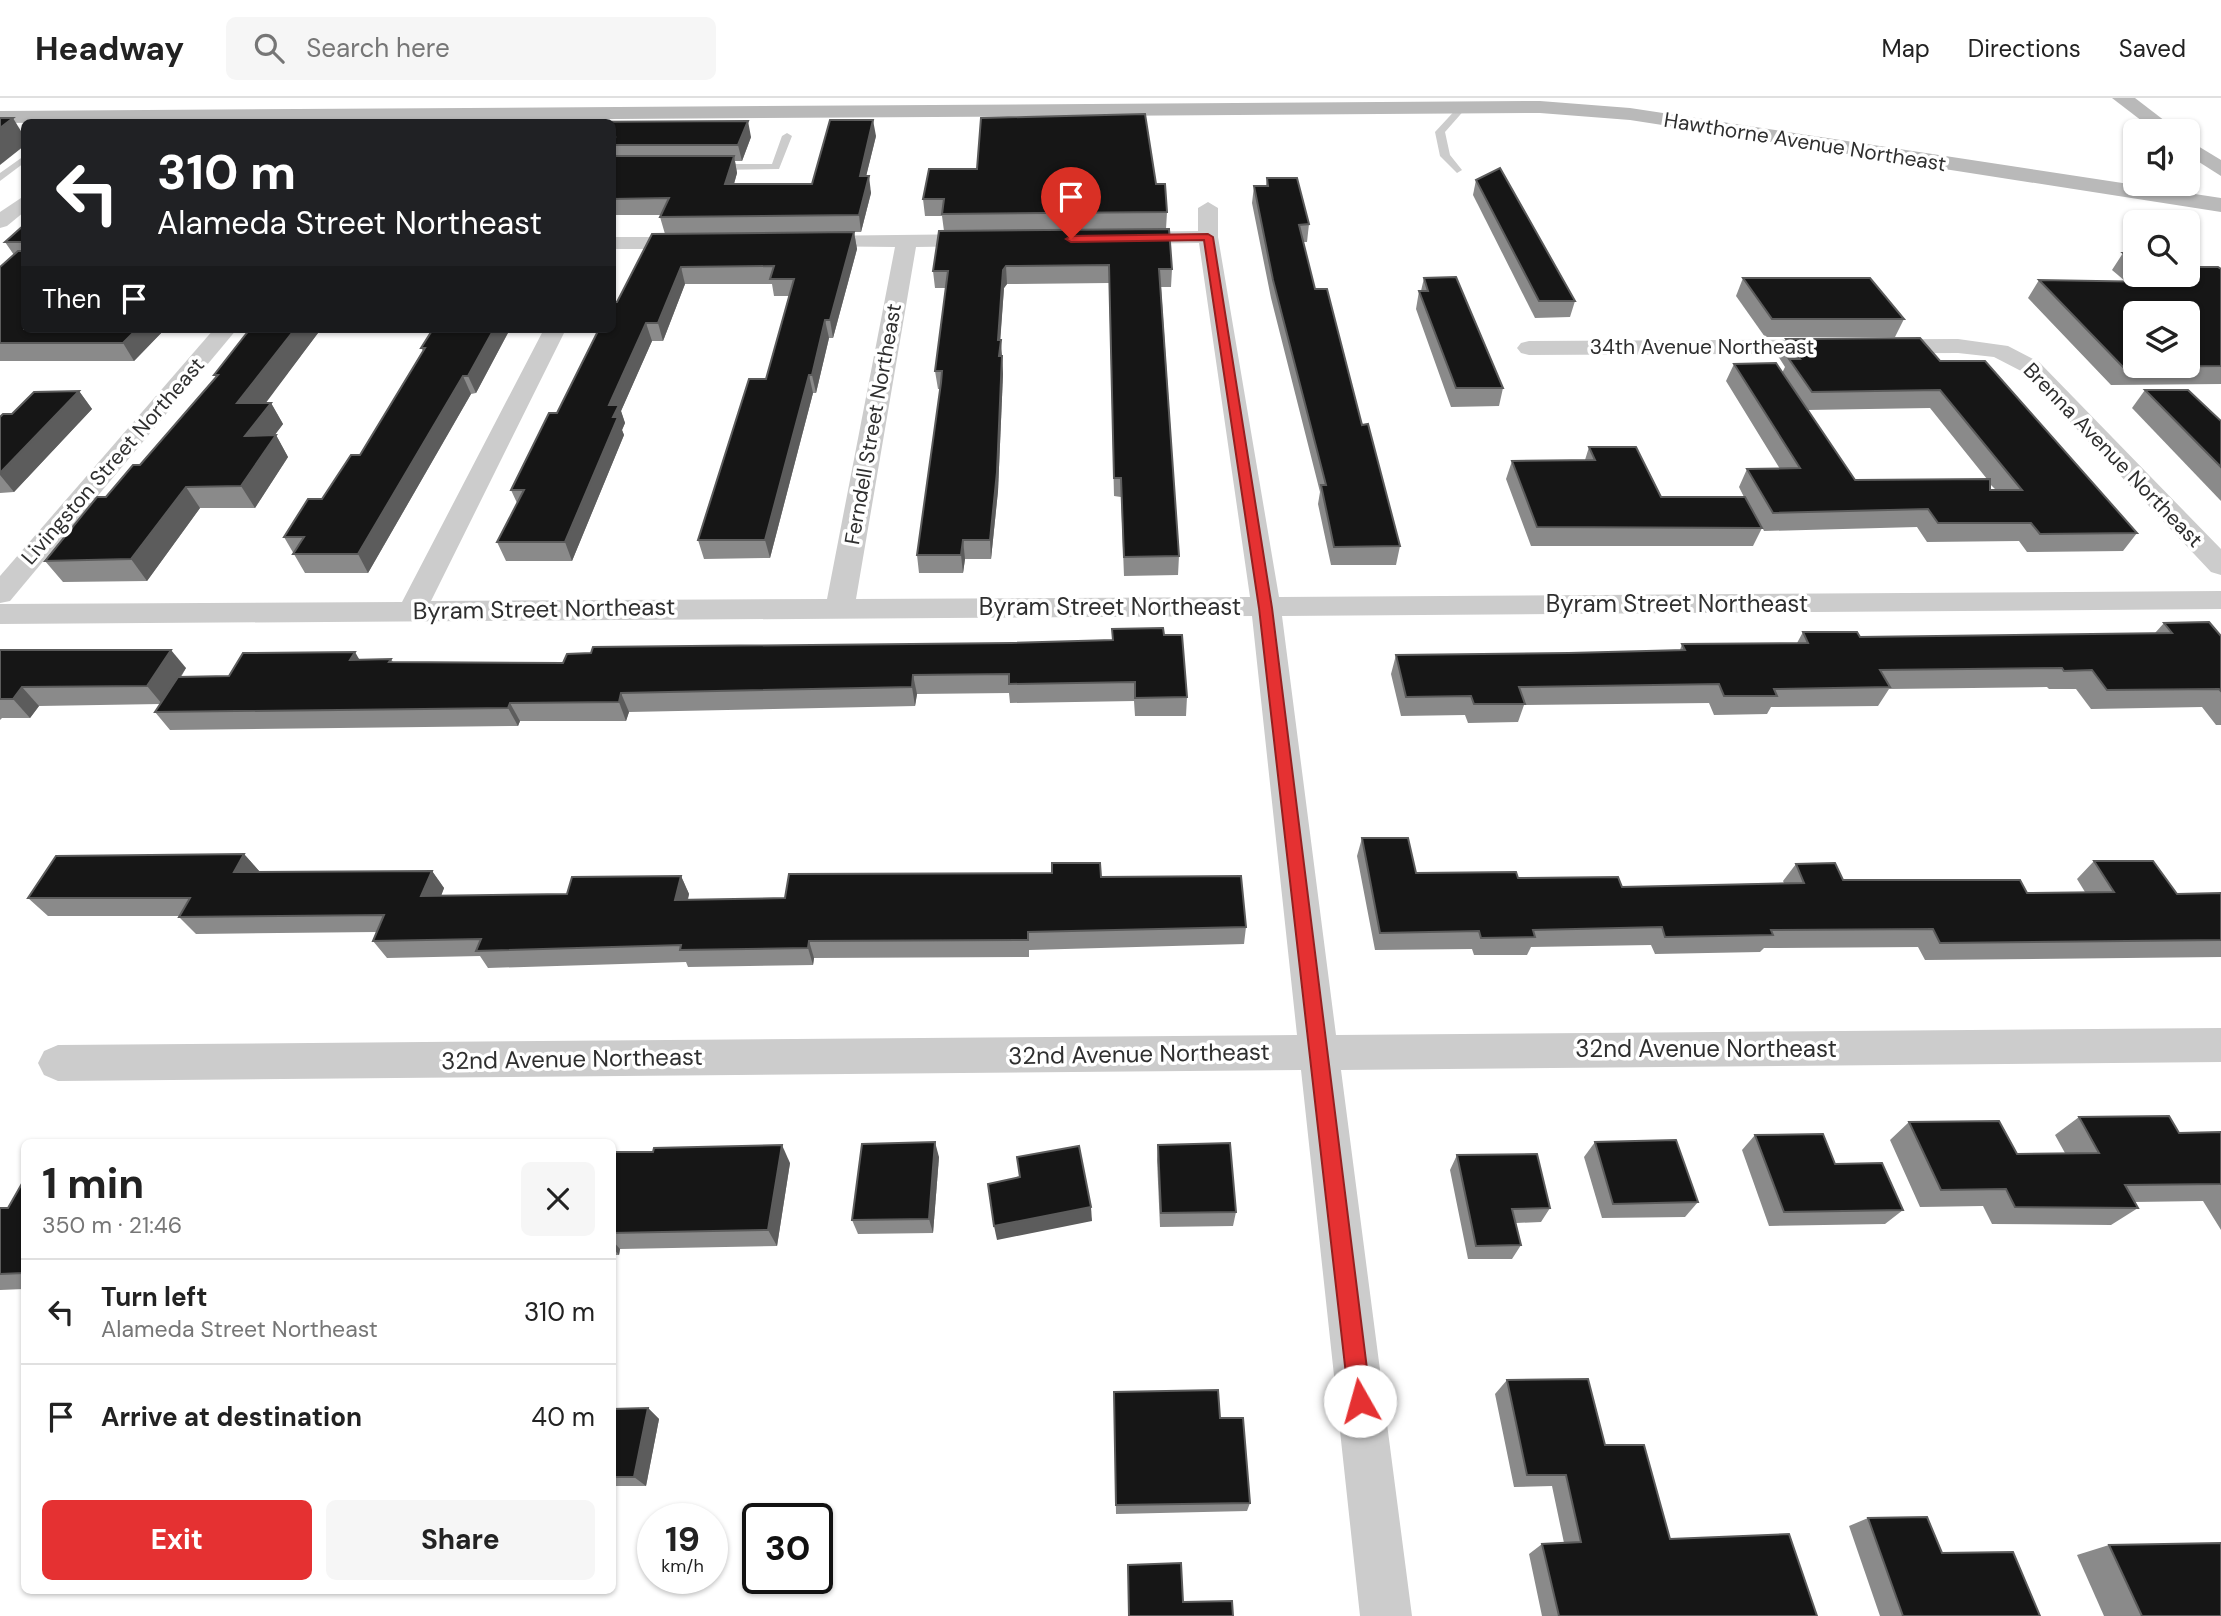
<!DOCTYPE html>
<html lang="en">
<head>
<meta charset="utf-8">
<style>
	body { margin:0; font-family:"DM Sans",sans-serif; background:#f6f6f6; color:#222; height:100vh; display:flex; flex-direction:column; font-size:26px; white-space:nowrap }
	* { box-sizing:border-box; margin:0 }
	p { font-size:23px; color:#767676 }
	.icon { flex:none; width:38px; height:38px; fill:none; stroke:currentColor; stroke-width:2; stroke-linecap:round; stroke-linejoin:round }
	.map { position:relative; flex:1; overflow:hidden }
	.panel { position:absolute; left:21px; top:1041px; width:595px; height:455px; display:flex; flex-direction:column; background:#fff; border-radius:10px; box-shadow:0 2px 5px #0004 }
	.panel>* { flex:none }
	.banner { position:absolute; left:21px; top:21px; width:595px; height:214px; border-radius:10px; box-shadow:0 2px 5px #0004; background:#202124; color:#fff; overflow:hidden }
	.tools { position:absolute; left:2123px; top:21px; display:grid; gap:14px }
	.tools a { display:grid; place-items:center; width:77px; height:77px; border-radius:10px; background:#fff; box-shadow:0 2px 5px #0004; font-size:35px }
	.speed { position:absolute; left:637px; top:1405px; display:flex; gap:14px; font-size:35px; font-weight:700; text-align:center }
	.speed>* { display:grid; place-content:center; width:91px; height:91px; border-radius:50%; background:#fff; box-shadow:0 2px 5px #0004; line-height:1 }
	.speed small { font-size:18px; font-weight:400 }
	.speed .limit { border:4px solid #111; border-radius:10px; background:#fff; color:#111 }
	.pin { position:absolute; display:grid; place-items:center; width:60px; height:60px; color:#fff; margin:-72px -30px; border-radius:50% 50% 50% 0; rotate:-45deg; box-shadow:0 0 7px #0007 }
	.pin .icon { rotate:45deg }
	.me { position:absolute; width:77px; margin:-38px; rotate:353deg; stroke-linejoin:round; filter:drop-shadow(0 0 5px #0008) }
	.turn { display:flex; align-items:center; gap:24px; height:147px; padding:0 21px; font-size:32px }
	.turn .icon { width:91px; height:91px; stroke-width:2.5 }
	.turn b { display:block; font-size:49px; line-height:60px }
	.then { display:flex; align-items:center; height:66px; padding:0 21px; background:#0003; gap:14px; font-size:26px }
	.round { display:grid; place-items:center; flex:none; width:74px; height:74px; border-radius:10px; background:#f6f6f6 }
	.head { display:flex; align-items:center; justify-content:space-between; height:119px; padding:0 21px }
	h1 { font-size:42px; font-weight:700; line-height:52px }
	.button { display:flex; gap:14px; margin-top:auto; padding:14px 21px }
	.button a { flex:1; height:80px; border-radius:10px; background:#e53132; color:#fff; font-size:28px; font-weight:700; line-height:80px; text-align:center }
	.button a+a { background:#f6f6f6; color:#222 }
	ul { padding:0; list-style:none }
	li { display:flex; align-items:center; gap:21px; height:105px; padding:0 21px; border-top:2px solid #e0e0e0 }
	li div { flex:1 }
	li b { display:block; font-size:26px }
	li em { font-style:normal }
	header { display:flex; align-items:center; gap:42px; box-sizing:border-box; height:98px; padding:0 35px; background:#fff; border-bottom:2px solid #e0e0e0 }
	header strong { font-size:33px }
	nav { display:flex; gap:38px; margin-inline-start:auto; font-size:24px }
	.search { width:490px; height:63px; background:#f6f6f6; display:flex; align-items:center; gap:18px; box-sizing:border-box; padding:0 24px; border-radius:10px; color:#767676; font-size:26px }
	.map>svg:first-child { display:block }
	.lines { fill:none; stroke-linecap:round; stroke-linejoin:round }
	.service { fill:#ccc; fill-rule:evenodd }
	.minor { fill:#ccc; fill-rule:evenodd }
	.secondary { fill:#b9b9b9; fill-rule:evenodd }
	.wall { fill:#8a8a8a; fill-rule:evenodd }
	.shaded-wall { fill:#5c5c5c }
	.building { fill:#161616; stroke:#5c5c5c; stroke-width:2; fill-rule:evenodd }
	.route { fill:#e53132; stroke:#952020; stroke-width:2 }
	.labels { text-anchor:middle; stroke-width:7; stroke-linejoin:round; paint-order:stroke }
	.far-street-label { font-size:21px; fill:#2f2f2f; stroke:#fff }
	.street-label { font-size:24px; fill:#2f2f2f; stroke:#fff }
</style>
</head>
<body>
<header>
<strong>Headway</strong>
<div class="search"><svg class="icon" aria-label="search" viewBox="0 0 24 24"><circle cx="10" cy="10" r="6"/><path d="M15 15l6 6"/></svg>Search here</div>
<nav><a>Map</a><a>Directions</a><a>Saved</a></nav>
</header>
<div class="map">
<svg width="2221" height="1518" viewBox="0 0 2221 1518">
	<rect width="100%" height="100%" fill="#fff"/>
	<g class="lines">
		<g class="service">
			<path d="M1460,7L1467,9L1445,34L1450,57L1462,72L1457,75L1440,58L1435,34Z"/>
			<path d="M787,35L792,38L779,71L714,72L709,69L714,66H772L782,38Z"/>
			<path d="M24,58V65L0,83V75Z"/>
		</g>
		<g class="minor">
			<path d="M24,98V114L7,128L0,130V114Z"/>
			<path d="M1208,104L1218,110V139L1279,499L2221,493V511L1282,518L1336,937L2221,930V964L1341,972L1412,1518H1360L1301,972L58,983L44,977L38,965L44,953L58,947L1297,937L1252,518L0,526V506L402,504L544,231H566L431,503L827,501L895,149L802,148L799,144L802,140L809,138L984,136L994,142L984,148L916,149L856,501L1250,499L1199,145L1121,146L1111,140L1121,134L1198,133V110Z"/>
			<path d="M612,139H694L704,145L694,151H612Z"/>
			<path d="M214,231H237L10,503L0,505V478Z"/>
			<path d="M1958,241L2008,248L2039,264L2221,451V477L2211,474L2023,274L1994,259L1958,255L1529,257L1521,255L1517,250L1521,245L1529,243Z"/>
		</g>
		<g class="secondary">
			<path d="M2112,0H2135L2178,33H2155Z"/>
			<path d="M1540,3L1630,10L2221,100V114L1630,22L1540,15L0,25V13Z"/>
			<path d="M2188,42L2221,62V78L2188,57Z"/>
		</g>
	</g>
	<g class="wall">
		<path d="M612,24L751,39L742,63H735L737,75L734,86H812L876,38L866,78L871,95L861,134H854L857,151L833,240H829L816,295H813L770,460L704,461L698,442L766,281L789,198H774L772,186H685L663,243H652L621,313L625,325L622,332L624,337L572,463H506L497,444L517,405L511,392L557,315L617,204L665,136L660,119L661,117H612Z"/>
		<path d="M1267,80L1309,126L1307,144H1303L1315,191L1362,327L1400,448L1396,467H1331L1318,406L1320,394L1271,200L1252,105L1254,88H1266Z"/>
		<path d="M1476,82L1575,203L1570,219L1535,220L1473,97Z"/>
		<path d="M1156,86L1167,114L1166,131L944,133L942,118H925L923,101Z"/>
		<path d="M24,127V231H165L134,263H0V169L14,157L5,144Z"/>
		<path d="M939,133L1172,171L1171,189H1161L1179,458L1178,477L1124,478L1121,399L1114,398L1109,185L1007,186L1004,190L1000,242L1003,276L998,393L991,461H965L963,475H919L917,457L940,291H938L935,273L946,190H935L933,173Z"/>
		<path d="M2123,155H2135V177H2188L2191,169L2221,171V286L2111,287L2028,200L2039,182L2125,183L2112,172Z"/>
		<path d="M1424,180L1503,290L1499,308L1451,309L1416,211L1419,193H1421Z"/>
		<path d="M1743,180L1904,221L1895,239H1765L1736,198Z"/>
		<path d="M250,231H321L265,305H271L283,326L274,338L276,337L288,359L255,410H200L147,483L63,484L45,463L106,399L140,367L216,279L214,277Z"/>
		<path d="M510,231L476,295L471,296L368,475H305L284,439L322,401L360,357L423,253L421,250Z"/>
		<path d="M1786,241L1940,263L2137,435L2123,453L2027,454L2019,443L1927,444L1917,429L1764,433L1760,425L1762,430L1753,448H1531L1506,381L1512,363L1585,362L1589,349L1661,399H1744L1739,389L1747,371H1780L1726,283L1734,266L1782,275L1785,269L1778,258ZM1930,310L1987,381L1855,382L1807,312ZM1990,386L1996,392H1990Z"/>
		<path d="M2145,292L2221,323V403L2132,310Z"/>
		<path d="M79,293L92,311L14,394L0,395V319L12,316Z"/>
		<path d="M2164,525L2221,538V627H2216L2202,609L2091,611L2076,591H2049L2047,589L1889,591L1878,608L1771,609L1767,616L1714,617L1709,605L1524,607L1518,624L1468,625L1465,617L1401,618L1391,576L1396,557L1569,555L1680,552L1682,546L1797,545L1803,534L1860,539L2155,535Z"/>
		<path d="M1164,537L1187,599L1186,618H1135L1134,603L1010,605L1009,595L917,596L915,608L629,614L626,623H520L518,628L170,632L155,614L160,606L39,608L30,620H2L0,622V552L186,570L181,579L229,578L359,562L391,561L393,564L563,565L1112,542Z"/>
		<path d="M1362,740L1416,775L1518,780L1622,789L1784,785L1783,783L1796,766L1843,782L2027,795L2085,794L2077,781L2094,763L2177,796L2221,795V859L1925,862L1918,849L1764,850L1760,854L1655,856L1651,847L1531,849L1527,857H1474L1472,851L1375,852L1357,758Z"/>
		<path d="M244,756L259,773H432L444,790L441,798L567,796L681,778L689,796L688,802L785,800L1101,779L1246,829L1244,846L1029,852V859L814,860L813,867L688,869L686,864L488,870L480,858L387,860L373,843L376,834L196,836L179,819L180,818H48L28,800Z"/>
		<path d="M2079,1019L2179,1035L2221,1034V1132L2203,1103L2134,1104L2138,1110L2111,1127L1992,1126L1983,1108L1920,1109L1890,1042L1909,1024L2017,1056L2065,1055L2055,1037Z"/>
		<path d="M1755,1037L1835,1066L1903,1112L1885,1126L1769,1128L1742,1052Z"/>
		<path d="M1595,1044L1698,1104L1685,1119L1602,1120L1584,1059Z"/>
		<path d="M1158,1047L1236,1114L1233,1128L1160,1129L1157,1062Z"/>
		<path d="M612,1054L790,1065L777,1148L620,1151L619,1157H612Z"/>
		<path d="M1457,1057L1550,1110L1541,1124L1516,1125L1521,1147L1512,1161H1468L1450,1072Z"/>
		<path d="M939,1059L933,1135L858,1136L852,1122Z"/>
		<path d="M24,1082V1191L0,1192V1110H8Z"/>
		<path d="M1507,1282L1605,1347L1670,1441L1817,1518H1542L1529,1456L1542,1446L1564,1445L1552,1388L1514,1389L1495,1296Z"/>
		<path d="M1114,1294L1220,1320L1250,1405L1247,1413L1116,1416Z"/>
		<path d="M648,1310L659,1321L646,1388H612V1311Z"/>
		<path d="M1868,1420L1942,1455L2040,1518H1880L1849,1428Z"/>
		<path d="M2109,1447L2221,1518H2104L2077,1457Z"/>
	</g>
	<g class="shaded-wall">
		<path d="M13,20L24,38V48L0,67V30Z"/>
		<path d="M873,22L876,38L862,95L860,78Z"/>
		<path d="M748,23L751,39L742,63L738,47Z"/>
		<path d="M734,58L737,75L729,103L725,86Z"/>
		<path d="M869,78L871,95L861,134L859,117Z"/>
		<path d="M854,134L857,151L833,240L830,222Z"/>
		<path d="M1006,168L1007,186L1004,190L999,260L998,242L1003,172Z"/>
		<path d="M681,169L685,186L663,243L658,225Z"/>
		<path d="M825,222L829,240L816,295L812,277Z"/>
		<path d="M646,225L652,243L621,313L625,325L622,332L624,337L572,463L565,444L609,307Z"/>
		<path d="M137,231H165L134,263L123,245Z"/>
		<path d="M295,231H321L250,326L237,305Z"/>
		<path d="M494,231H510L476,295L468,278Z"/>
		<path d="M1001,242L1003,276L998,393L991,461L990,442Z"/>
		<path d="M809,277L813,295L770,460L765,442Z"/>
		<path d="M463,278L471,296L368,475L358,456Z"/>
		<path d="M79,293L92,311L14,394L0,377V375Z"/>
		<path d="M271,305L283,326L258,359L245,338Z"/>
		<path d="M276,337L288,359L255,410L241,388Z"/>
		<path d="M186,389L200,410L147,483L131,461Z"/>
		<path d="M963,442L965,461L963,475L961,457Z"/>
		<path d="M171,552L186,570L162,606L147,588Z"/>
		<path d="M355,554L366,573L350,562Z"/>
		<path d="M913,577L917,596L915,608L912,589Z"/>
		<path d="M22,589L39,608L30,620L13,601Z"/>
		<path d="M621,595L629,614L626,623L619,604Z"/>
		<path d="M510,605L520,623L518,628L508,610Z"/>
		<path d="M244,756L260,774H234Z"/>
		<path d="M432,773L444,790L434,816L421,798Z"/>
		<path d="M681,778L689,796L683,819L675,802Z"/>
		<path d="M809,843L814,860L813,867L808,850Z"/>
		<path d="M935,1044L939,1059L933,1135L929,1121Z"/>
		<path d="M782,1047L790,1065L777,1148L768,1132Z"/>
		<path d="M1091,1109L1092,1123L997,1142L994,1128Z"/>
		<path d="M612,1142L620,1151L619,1157L612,1149Z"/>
		<path d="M648,1310L659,1321L646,1388L634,1379Z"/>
	</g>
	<g class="building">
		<path d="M1145,16L1156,86H1165L1167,114L942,116L944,101H923L929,71H977L981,20Z"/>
		<path d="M0,20H13L0,30Z"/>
		<path d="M830,22H873L860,78H869L859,117L660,119L669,100L612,101V58H734L725,86H812Z"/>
		<path d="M153,23H254V24H151Z"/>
		<path d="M748,23L738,47H612V41L615,39L612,37V24H559Z"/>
		<path d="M1500,70L1575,203H1539L1476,82Z"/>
		<path d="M1267,80H1297L1309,126L1299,127L1315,191H1327L1362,327L1368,326L1400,448L1334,449L1321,387H1326L1273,182L1254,88H1268Z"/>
		<path d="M24,127V144H5Z"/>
		<path d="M1169,131L1172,171H1159L1179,458L1124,459L1121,380H1114L1109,167L1006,168L1003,172L998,242H1001L999,258H1002L997,374L990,442H963L961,457H917L941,285L942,273H935L948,173H933L939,133Z"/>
		<path d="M854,134L830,222H825L812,277H809L765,442H698L749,281H766L794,181H770L774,168L681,169L658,225H646L609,307H619L613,319H618L565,444H497L524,392H511L549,315H557L599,231H612V204H617L652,136Z"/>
		<path d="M18,153H24V231H137L123,245H0V169Z"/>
		<path d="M2123,155H2135V165Z"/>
		<path d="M2188,167L2191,169H2218L2221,171V268L2123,269L2039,182L2156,184L2148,177H2188ZM2135,215H2188V268H2135Z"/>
		<path d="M1456,179L1503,290H1456L1419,193H1428L1424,180Z"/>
		<path d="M1743,180H1870L1904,221H1772Z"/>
		<path d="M250,231H295L237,305H271L245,338L276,337L241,388L186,389L131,461L45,463L97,399H106L133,367H140L218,277H214Z"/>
		<path d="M433,231H494L468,278H463L358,456H293L304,439H284L308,401H322L351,357H360L425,250H421Z"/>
		<path d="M1920,240L1940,263H1985L2137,435L2040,436L2031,425H1938L1928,411L1773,415L1747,371L1800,370L1734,266L1776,265L1855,382L1990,381V392H2022L1940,292L1812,294L1789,261H1800L1786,241Z"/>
		<path d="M2145,292H2188L2221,323V369Z"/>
		<path d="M79,293L0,375V319L3,316H12L34,294Z"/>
		<path d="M1589,349H1636L1661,399H1745L1762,430L1537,429L1512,363L1595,362Z"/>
		<path d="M2209,524L2221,538V593L2219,591L2107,592L2092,572L2064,573L2062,570L1880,572L1890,589L1774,591L1777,598H1724L1719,586L1519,589L1525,606H1474L1471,598L1406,599L1396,557L1569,555L1685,552L1682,546L1808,545L1803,534H1857L1860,539L2172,535L2164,525Z"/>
		<path d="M1163,530L1164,537H1182L1187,599L1135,600V584L1009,586V576L913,577L912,589L621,595L619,604L510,605L508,610L155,614L178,579L229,578L243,555L355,554L350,562L391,561L389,564L563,565L567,556L591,555L593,549L1011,545L1113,542L1112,531Z"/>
		<path d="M0,552H171L147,588L22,589L13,601H0Z"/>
		<path d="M1362,740H1408L1416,775L1516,774L1518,780L1618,779L1622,789L1804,785L1796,766L1835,765L1843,782H2020L2027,795L2114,794L2094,763H2153L2177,796L2221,795V842L1940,845L1933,831L1771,832L1773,837L1665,839L1662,829L1533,832L1535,839L1481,840L1479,833L1380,835Z"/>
		<path d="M244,756L234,774L432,773L421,798L567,796L572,779L681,778L675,802L785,800L789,776L1052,775V765H1100L1101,779L1241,778L1246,829L1028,834V842L809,843L808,850L680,852L681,847L476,853L481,841L373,843L384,817L179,819L190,800H28L56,758Z"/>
		<path d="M2169,1018L2179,1035L2221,1034V1086L2125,1087L2138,1110L2015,1109L2006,1091L1941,1092L1909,1024L1999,1023L2017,1056L2099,1055L2079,1019Z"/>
		<path d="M1823,1036L1835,1066L1882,1065L1903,1112L1784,1114L1755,1037Z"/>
		<path d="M1676,1042L1698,1104L1613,1106L1595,1044Z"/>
		<path d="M935,1044L929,1121L852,1122L862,1046Z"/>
		<path d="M1230,1045L1236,1114L1161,1115L1158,1047Z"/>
		<path d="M782,1047L768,1132L612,1135V1054H653L654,1050Z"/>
		<path d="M1079,1048L1091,1109L994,1128L988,1086L1020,1079L1017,1059Z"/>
		<path d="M1537,1056L1550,1110L1512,1111L1521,1147L1476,1148L1457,1057Z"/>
		<path d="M24,1082V1175L0,1176V1110H8Z"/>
		<path d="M1588,1281L1605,1347H1644L1670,1441L1789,1436L1817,1518H1559L1542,1446L1581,1444L1566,1377H1527L1507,1282Z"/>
		<path d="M1218,1292L1220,1320H1243L1250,1405L1116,1407L1114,1294Z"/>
		<path d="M648,1310L634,1379H612V1311Z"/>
		<path d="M1927,1419L1942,1455L2013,1454L2040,1518H1903L1868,1420Z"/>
		<path d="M2221,1445V1518H2142L2109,1447Z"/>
		<path d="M1181,1465L1183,1504L1232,1503L1233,1518H1129L1128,1467Z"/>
	</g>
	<path class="route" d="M1208,136L1213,139L1272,510L1371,1303L1368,1311L1360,1314L1352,1311L1349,1303L1259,510L1204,142L1071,144L1066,141L1071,138Z"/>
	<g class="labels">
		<g class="far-street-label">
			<text transform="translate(1805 44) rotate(9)" y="7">Hawthorne Avenue Northeast</text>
			<text x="1702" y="256">34th Avenue Northeast</text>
			<text transform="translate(873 326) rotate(-80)" y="7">Ferndell Street Northeast</text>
			<text transform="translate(2113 357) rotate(46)" y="7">Brenna Avenue Northeast</text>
			<text transform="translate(113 363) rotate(-49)" y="7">Livingston Street Northeast</text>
		</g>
		<g class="street-label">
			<text x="1677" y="514">Byram Street Northeast</text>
			<text x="1110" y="517">Byram Street Northeast</text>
			<text transform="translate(544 511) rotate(-1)" y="8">Byram Street Northeast</text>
			<text x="1706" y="959">32nd Avenue Northeast</text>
			<text transform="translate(1139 956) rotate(-1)" y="8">32nd Avenue Northeast</text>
			<text transform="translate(572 961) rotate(-1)" y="8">32nd Avenue Northeast</text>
		</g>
	</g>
</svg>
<div class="tools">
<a><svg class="icon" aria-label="sound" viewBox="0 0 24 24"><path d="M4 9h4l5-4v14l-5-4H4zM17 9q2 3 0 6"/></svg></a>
<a><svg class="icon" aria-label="search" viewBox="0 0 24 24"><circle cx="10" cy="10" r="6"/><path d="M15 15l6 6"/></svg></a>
<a><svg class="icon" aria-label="layers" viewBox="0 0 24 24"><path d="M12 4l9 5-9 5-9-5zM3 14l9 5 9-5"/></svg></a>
</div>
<div class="speed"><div>19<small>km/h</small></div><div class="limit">30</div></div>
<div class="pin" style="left:1071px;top:141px;background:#d93025"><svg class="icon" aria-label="arrive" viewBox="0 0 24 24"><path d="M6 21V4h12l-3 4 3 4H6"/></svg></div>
<svg class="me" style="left:1360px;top:1303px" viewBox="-20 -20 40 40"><circle r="19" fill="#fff"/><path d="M0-13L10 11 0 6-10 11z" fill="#e53132"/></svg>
<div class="banner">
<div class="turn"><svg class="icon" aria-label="left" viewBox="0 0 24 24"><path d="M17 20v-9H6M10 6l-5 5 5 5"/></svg><div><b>310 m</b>Alameda Street Northeast</div></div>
<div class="then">Then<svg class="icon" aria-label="arrive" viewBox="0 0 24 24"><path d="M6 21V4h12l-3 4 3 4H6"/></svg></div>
</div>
<section class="panel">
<div class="head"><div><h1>1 min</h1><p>350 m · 21:46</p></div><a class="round"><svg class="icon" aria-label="close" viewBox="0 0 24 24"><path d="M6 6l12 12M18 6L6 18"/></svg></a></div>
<ul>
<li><svg class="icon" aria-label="left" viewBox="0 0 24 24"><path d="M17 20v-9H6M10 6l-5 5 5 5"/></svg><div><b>Turn left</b><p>Alameda Street Northeast</p></div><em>310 m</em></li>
<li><svg class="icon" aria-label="arrive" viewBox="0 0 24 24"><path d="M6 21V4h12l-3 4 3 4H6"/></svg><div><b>Arrive at destination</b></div><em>40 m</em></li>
</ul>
<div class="button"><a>Exit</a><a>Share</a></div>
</section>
</div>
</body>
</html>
